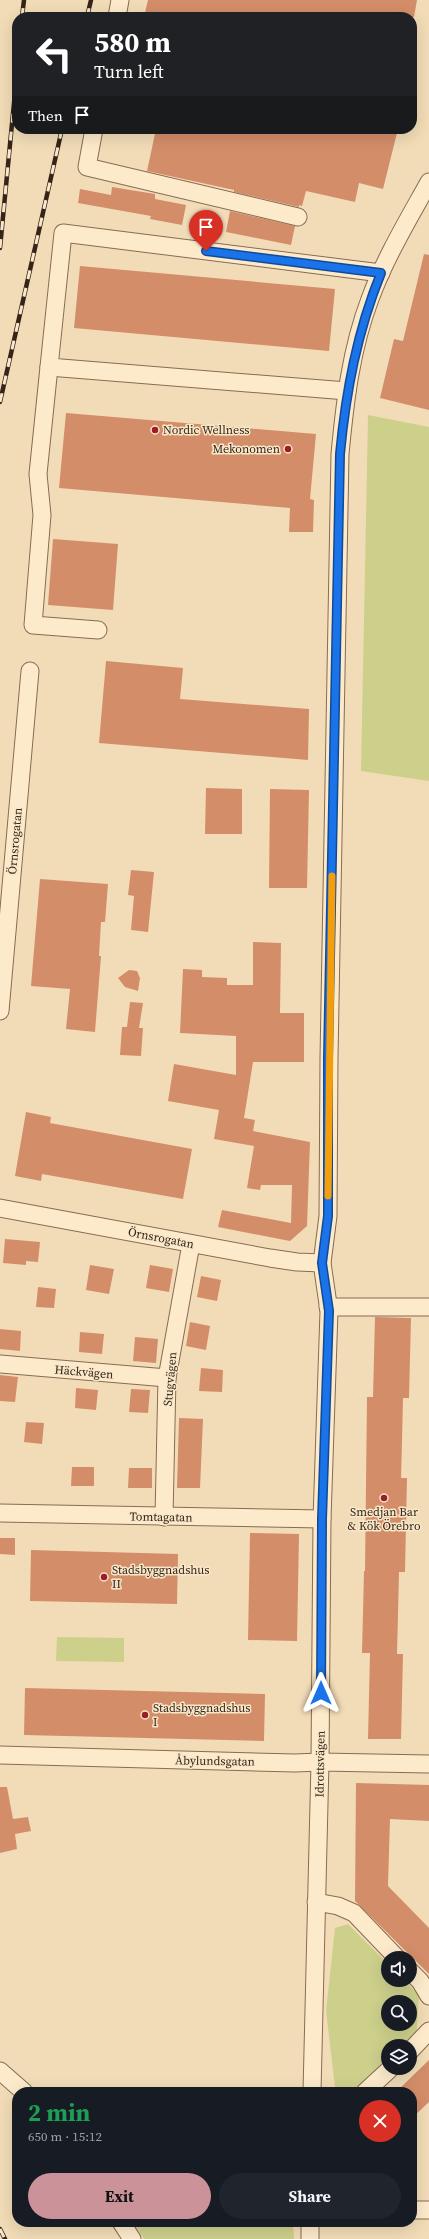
<!DOCTYPE html>
<html lang="en">
<head>
<meta charset="utf-8">
<style>
	body { margin:0; font-family:"Source Serif 4",serif; background:#20242c; color:#f1f3f6; height:100vh; display:flex; flex-direction:column; font-size:15px; white-space:nowrap }
	* { box-sizing:border-box; margin:0 }
	p { font-size:13px; color:#9ea1a6 }
	.icon { flex:none; width:22px; height:22px; fill:none; stroke:currentColor; stroke-width:2; stroke-linecap:round; stroke-linejoin:round }
	.map { position:relative; flex:1; overflow:hidden }
	.details { position:absolute; left:12px; top:2087px; width:405px; height:140px; display:flex; flex-direction:column; background:#171b24; border-radius:16px; box-shadow:0 4px 16px #0002 }
	.details>* { flex:none }
	.banner { position:absolute; left:12px; top:12px; width:405px; height:122px; border-radius:16px; box-shadow:0 4px 16px #0002; background:#202124; color:#fff; overflow:hidden }
	.buttons { position:absolute; left:381px; top:1951px; display:grid; gap:8px }
	.buttons a { display:grid; place-items:center; width:36px; height:36px; border-radius:50%; background:#171b24; box-shadow:0 4px 16px #0002; font-size:20px }
	.pin { position:absolute; display:grid; place-items:center; width:34px; height:34px; color:#fff; margin:-41px -17px; border-radius:50% 50% 50% 0; rotate:-45deg; box-shadow:0 0 4px #0007 }
	.pin .icon { rotate:45deg }
	.me { position:absolute; width:44px; margin:-22px; rotate:0deg; stroke-linejoin:round; filter:drop-shadow(0 0 3px #0008) }
	.turn { display:flex; align-items:center; gap:14px; height:84px; padding:0 16px; font-size:18px }
	.turn .icon { width:52px; height:52px; stroke-width:2.5 }
	.turn b { display:block; font-size:28px; line-height:34px }
	.then { display:flex; align-items:center; height:38px; padding:0 16px; background:#0003; gap:8px; font-size:15px }
	.round { display:grid; place-items:center; flex:none; width:42px; height:42px; border-radius:21px; background:#20242c }
	.head { display:flex; align-items:center; justify-content:space-between; height:68px; padding:0 16px }
	h1 { font-size:24px; font-weight:700; line-height:30px; color:#1e9e55 }
	.button { display:flex; gap:8px; margin-top:auto; padding:8px 16px }
	.button a { flex:1; height:46px; border-radius:24px; background:#cb9299; color:#111; font-size:16px; font-weight:700; line-height:46px; text-align:center }
	.button a+a { background:#20242c; color:#f1f3f6 }
	.map>svg:first-child { display:block }
	.green { fill:#cdd08b; fill-rule:evenodd }
	.building { fill:#d48d69 }
	.lines { fill:none; stroke-linecap:round; stroke-linejoin:round }
	.minor-casing { stroke:#886b52; stroke-width:19 }
	.minor { stroke:#fceacb; stroke-width:17 }
	.rail-casing { stroke:#362418; stroke-width:4.5 }
	.rail { stroke:#f8e7c8; stroke-width:3; stroke-dasharray:9; stroke-linecap:butt }
	.route-casing { stroke:#114b97; stroke-width:10 }
	.route { stroke:#1a73e8; stroke-width:7 }
	.slow { stroke:#f59e0b; stroke-width:7 }
	.poi-dot { fill:#9d1c27; stroke:#f8e7c8; stroke-width:1.5 }
	.labels { text-anchor:middle; stroke-width:3; stroke-linejoin:round; paint-order:stroke }
	.poi-label { font-size:12px; fill:#362418; stroke:#f8e7c8; text-anchor:start }
	.street-label { font-size:12px; fill:#362418; stroke:#f8e7c8 }
</style>
</head>
<body>
<div class="map">
<svg width="429" height="2239" viewBox="0 0 429 2239">
	<rect width="100%" height="100%" fill="#f2dcb7"/>
	<g class="green">
		<path d="M368,415L429,427V781L361,771Z"/>
		<path d="M57,1637L124,1638V1662L56,1661Z"/>
		<path d="M348,1924L388,1964V1980H404L419,1996L416,2041L410,2046H388V2064L354,2092H343L335,2087L326,2011L335,1928ZM388,2002H410V2024H388Z"/>
		<path d="M133,2222H293L294,2239H144Z"/>
	</g>
	<g class="building">
		<path d="M148,0H417L414,17H144Z"/>
		<path d="M156,129H398L383,189L359,183L355,202L306,191L302,206L299,205V207L234,192V190L147,171Z"/>
		<path d="M112,187L155,194V199L186,205L182,225L150,219L151,216L78,203L80,189L111,195Z"/>
		<path d="M230,211L295,226L291,245L226,232Z"/>
		<path d="M424,254L429,255V410L380,398L394,339L403,341Z"/>
		<path d="M80,266L335,289L329,351L74,328Z"/>
		<path d="M66,413L316,434L310,499L314,500L313,532H289L290,508L59,488Z"/>
		<path d="M53,539L118,544L113,610L48,605Z"/>
		<path d="M106,661L183,668L180,699L309,709L308,760L99,743Z"/>
		<path d="M206,788L242,789V834H205Z"/>
		<path d="M270,789L309,790L307,888H269Z"/>
		<path d="M131,870L154,872L148,932L131,930L134,896L128,895Z"/>
		<path d="M40,879L108,884L105,922H101L99,956H101L95,1032L66,1029L70,989L31,986Z"/>
		<path d="M253,942L281,943L280,1013H304V1062H253L244,1118L255,1120L253,1131L310,1142L307,1226L290,1241L218,1227L222,1210L291,1223L292,1185H261L260,1190L247,1188L254,1146L214,1139L219,1110L168,1101L174,1064L236,1075V1036L180,1033L183,969L202,970V977L227,978V985H253Z"/>
		<path d="M129,970L137,971L140,978L138,991L125,987L118,978Z"/>
		<path d="M130,1002L143,1003L139,1028H143L141,1056L120,1055L122,1027H127Z"/>
		<path d="M26,1112L51,1117L50,1123L192,1149L183,1199L42,1174L41,1181L15,1176Z"/>
		<path d="M5,1239L40,1242L38,1262L26,1261V1265L3,1263Z"/>
		<path d="M90,1265L114,1269L109,1294L86,1290Z"/>
		<path d="M150,1265L173,1269L169,1292L146,1288Z"/>
		<path d="M201,1276L221,1280L217,1301L197,1297Z"/>
		<path d="M38,1287L56,1289L54,1308L36,1307Z"/>
		<path d="M375,1317L411,1318L409,1398H403L402,1441L401,1478H407L405,1572H399L398,1615L397,1654H403L401,1739H368L370,1653H362L364,1571H365L367,1397H373Z"/>
		<path d="M190,1322L210,1326L206,1350L186,1346Z"/>
		<path d="M0,1329L21,1331L20,1351L0,1349Z"/>
		<path d="M80,1332L104,1334L102,1354L79,1352Z"/>
		<path d="M135,1337L158,1339L156,1363L133,1361Z"/>
		<path d="M201,1368L223,1370L222,1392L199,1391Z"/>
		<path d="M0,1375L18,1377L15,1402L0,1401Z"/>
		<path d="M76,1388L98,1390L96,1410L75,1408Z"/>
		<path d="M131,1389L150,1390L148,1413L129,1412Z"/>
		<path d="M179,1418L203,1419L200,1488H177Z"/>
		<path d="M26,1422L44,1423L42,1444L24,1442Z"/>
		<path d="M72,1467H94V1486H71Z"/>
		<path d="M129,1468H152V1488H128Z"/>
		<path d="M250,1533L299,1534L297,1641L248,1640Z"/>
		<path d="M0,1538H15V1555L0,1554Z"/>
		<path d="M31,1550L178,1554L177,1604L30,1601Z"/>
		<path d="M25,1688L265,1694L264,1741L24,1735Z"/>
		<path d="M356,1783L429,1785V1821L390,1819L388,1886L429,1928V1974L355,1901Z"/>
		<path d="M0,1787H7L13,1819L28,1817L31,1831L15,1834L17,1849L0,1853Z"/>
		<path d="M429,2060V2102L412,2118V2092H396Z"/>
	</g>
	<g class="lines">
		<defs>
			<g id="minor">
				<path d="M117,17L120,0"/>
				<path d="M94,129L87,167L298,217"/>
				<path d="M49,367L38,474L42,515L33,625L98,630"/>
				<path d="M347,391L49,367L63,233L381,273"/>
				<path d="M0,1011L30,671"/>
				<path d="M0,1208L270,1258L297,1262L322,1263"/>
				<path d="M328,1307H429"/>
				<path d="M0,1364L167,1378"/>
				<path d="M0,1513L322,1519"/>
				<path d="M164,1517L167,1378L191,1244"/>
				<path d="M0,1755L295,1763L320,1762L429,1764"/>
				<path d="M316,1902L338,1906L354,1913L397,1958"/>
				<path d="M410,1971L420,1981L429,1996"/>
				<path d="M410,2051L429,2031"/>
				<path d="M0,2071L24,2092"/>
				<path d="M312,2092L320,1762L322,1519L329,1311L322,1263L328,1216L329,1058L340,454C345,401 351,349 370,299C385,258 408,220 429,182"/>
				<path d="M365,2092L391,2068"/>
				<path d="M412,2210H429"/>
				<path d="M121,2222L132,2239"/>
				<path d="M310,2239V2222"/>
			</g>
		</defs>
		<use href="#minor" class="minor-casing"/>
		<use href="#minor" class="minor"/>
		<defs>
			<g id="rail">
				<path d="M22,17L24,0"/>
				<path d="M87,17L91,0"/>
				<path d="M0,248L17,72"/>
				<path d="M0,402L62,129"/>
				<path d="M0,2229L5,2239"/>
			</g>
		</defs>
		<use href="#rail" class="rail-casing"/>
		<use href="#rail" class="rail"/>
	</g>
	<g class="lines">
		<defs>
			<path id="route" d="M206,251L381,273C357,332 346,391 340,454L328,1058V1216L322,1263L329,1311L322,1519L321,1693"/>
		</defs>
		<use href="#route" class="route-casing"/>
		<use href="#route" class="route"/>
		<path class="slow" d="M328,1196L332,876"/>
	</g>
	<g class="poi-dot">
		<circle cx="155" cy="430" r="4"/>
		<circle cx="288" cy="449" r="4"/>
		<circle cx="384" cy="1498" r="4"/>
		<circle cx="104" cy="1577" r="4"/>
		<circle cx="145" cy="1715" r="4"/>
	</g>
	<g class="labels">
		<g class="poi-label">
			<text x="163" y="434">Nordic Wellness</text>
			<text x="280" y="453" text-anchor="end">Mekonomen</text>
			<text x="384" y="1516" text-anchor="middle">Smedjan Bar<tspan x="384" dy="14">&amp; Kök Örebro</tspan></text>
			<text x="112" y="1574">Stadsbyggnadshus<tspan x="112" dy="14">II</tspan></text>
			<text x="153" y="1712">Stadsbyggnadshus<tspan x="153" dy="14">I</tspan></text>
		</g>
		<g class="street-label">
			<text transform="translate(15 841) rotate(-85)" y="4">Örnsrogatan</text>
			<text transform="translate(161 1238) rotate(11)" y="4">Örnsrogatan</text>
			<text transform="translate(84 1372) rotate(5)" y="4">Häckvägen</text>
			<text transform="translate(170 1379) rotate(-85)" y="4">Stugvägen</text>
			<text transform="translate(161 1517) rotate(1)" y="4">Tomtagatan</text>
			<text transform="translate(215 1761) rotate(1)" y="4">Åbylundsgatan</text>
			<text transform="translate(320 1764) rotate(-89)" y="4">Idrottsvägen</text>
		</g>
	</g>
</svg>
<div class="buttons">
<a><svg class="icon" aria-label="sound" viewBox="0 0 24 24"><path d="M4 9h4l5-4v14l-5-4H4zM17 9q2 3 0 6"/></svg></a>
<a><svg class="icon" aria-label="search" viewBox="0 0 24 24"><circle cx="10" cy="10" r="6"/><path d="M15 15l6 6"/></svg></a>
<a><svg class="icon" aria-label="layers" viewBox="0 0 24 24"><path d="M12 4l9 5-9 5-9-5zM3 14l9 5 9-5"/></svg></a>
</div>
<div class="pin" style="left:206px;top:251px;background:#d93025"><svg class="icon" aria-label="arrive" viewBox="0 0 24 24"><path d="M6 21V4h12l-3 4 3 4H6"/></svg></div>
<svg class="me" style="left:321px;top:1693px" viewBox="-20 -20 40 40"><path d="M0-17L14 15 0 8-14 15z" fill="#1a73e8" stroke="#fff" stroke-width="4"/></svg>
<div class="banner">
<div class="turn"><svg class="icon" aria-label="left" viewBox="0 0 24 24"><path d="M17 20v-9H6M10 6l-5 5 5 5"/></svg><div><b>580 m</b>Turn left</div></div>
<div class="then">Then<svg class="icon" aria-label="arrive" viewBox="0 0 24 24"><path d="M6 21V4h12l-3 4 3 4H6"/></svg></div>
</div>
<section class="details">
<div class="head"><div><h1>2 min</h1><p>650 m · 15:12</p></div><a class="round" style="background:#d93025;color:#fff"><svg class="icon" aria-label="close" viewBox="0 0 24 24"><path d="M6 6l12 12M18 6L6 18"/></svg></a></div>
<div class="button"><a>Exit</a><a>Share</a></div>
</section>
</div>
</body>
</html>
